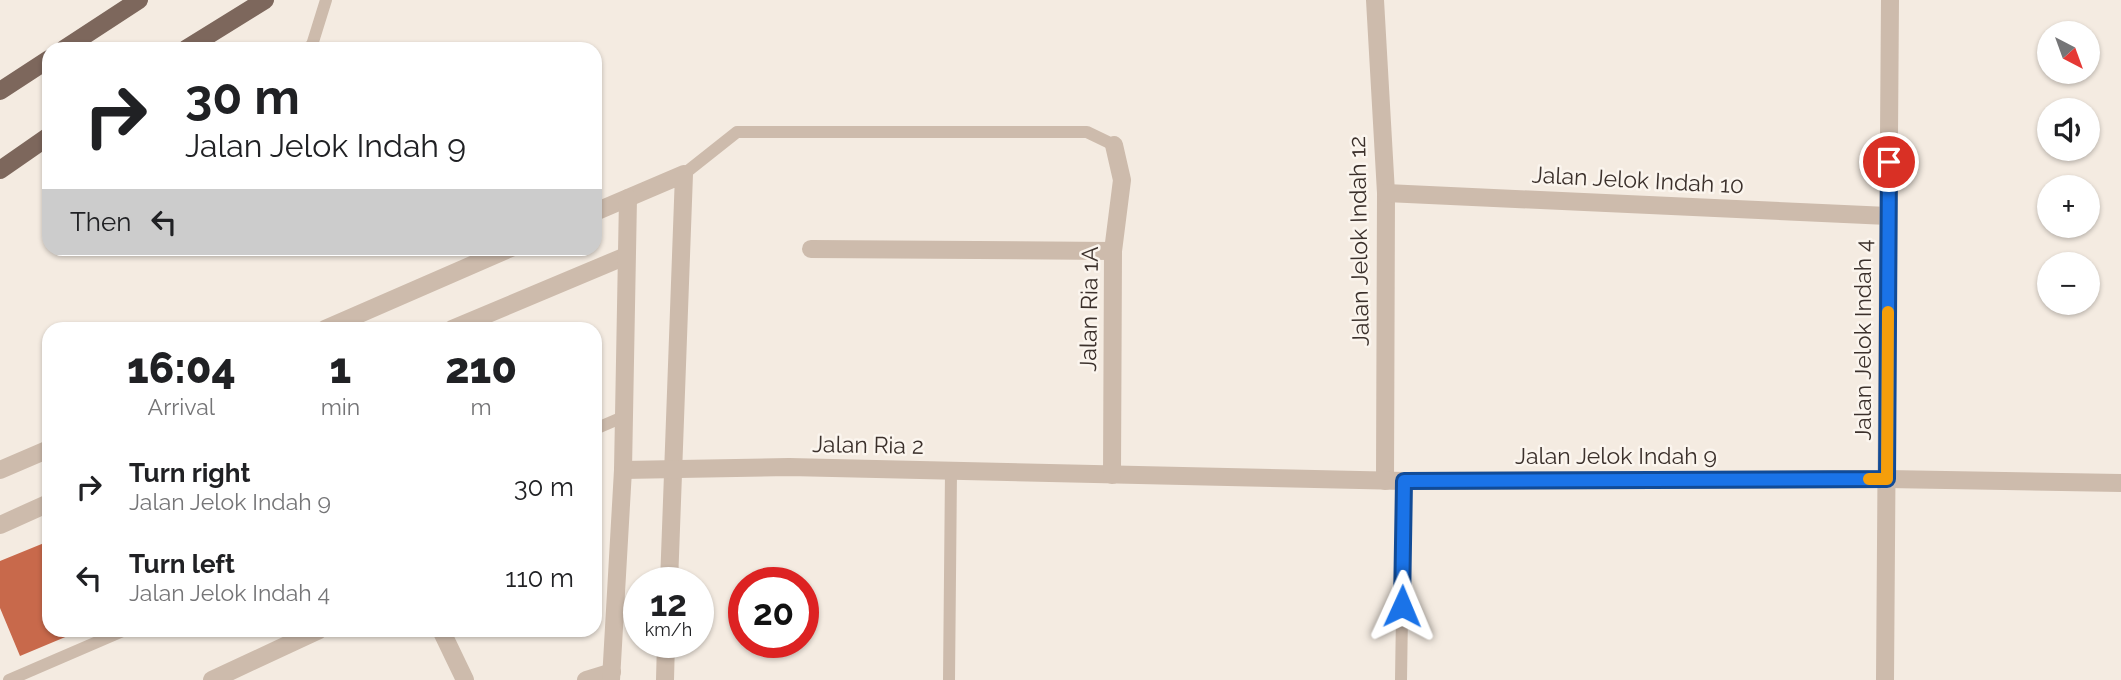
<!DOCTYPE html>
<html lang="en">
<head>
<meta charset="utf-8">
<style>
	body { margin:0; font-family:Raleway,sans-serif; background:#f2f2f2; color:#202124; height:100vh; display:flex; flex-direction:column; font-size:26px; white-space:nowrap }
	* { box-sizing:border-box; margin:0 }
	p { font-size:23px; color:#757577 }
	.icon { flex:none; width:38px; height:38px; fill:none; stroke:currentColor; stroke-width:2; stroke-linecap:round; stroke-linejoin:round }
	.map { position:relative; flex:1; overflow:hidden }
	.side { position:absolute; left:42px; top:322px; width:560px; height:315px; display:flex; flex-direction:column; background:#fff; border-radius:21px; box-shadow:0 2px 5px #0004 }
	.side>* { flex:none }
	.top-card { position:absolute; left:42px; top:42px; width:560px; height:214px; border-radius:21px; box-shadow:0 2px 5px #0004; background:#fff; color:#202124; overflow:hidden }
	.needle { width:46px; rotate:139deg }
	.buttons { position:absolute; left:2037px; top:21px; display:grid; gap:14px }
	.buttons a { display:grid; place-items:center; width:63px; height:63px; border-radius:50%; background:#fff; box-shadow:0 2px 5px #0004; font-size:35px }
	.speed { position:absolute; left:623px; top:567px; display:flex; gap:14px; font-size:35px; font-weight:700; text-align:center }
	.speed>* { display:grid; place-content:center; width:91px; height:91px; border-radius:50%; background:#fff; box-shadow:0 2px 5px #0004; line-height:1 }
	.speed small { font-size:18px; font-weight:400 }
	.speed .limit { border:10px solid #d22; background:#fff; color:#111 }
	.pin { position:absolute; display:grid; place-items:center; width:60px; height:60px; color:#fff; margin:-30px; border:4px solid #fff; border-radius:50%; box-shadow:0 2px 7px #0007 }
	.me { position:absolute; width:77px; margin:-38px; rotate:1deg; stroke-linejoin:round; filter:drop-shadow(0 0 5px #0008) }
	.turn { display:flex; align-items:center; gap:24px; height:147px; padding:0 28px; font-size:32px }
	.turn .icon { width:91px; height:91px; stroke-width:2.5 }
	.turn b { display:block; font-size:49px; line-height:60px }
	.then { display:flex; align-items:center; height:66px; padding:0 28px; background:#0003; gap:14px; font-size:26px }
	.eta { display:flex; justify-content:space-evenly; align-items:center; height:119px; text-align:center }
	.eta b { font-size:42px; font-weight:800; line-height:49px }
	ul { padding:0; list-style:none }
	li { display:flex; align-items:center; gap:21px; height:91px; padding:0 28px }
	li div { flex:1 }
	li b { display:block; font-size:26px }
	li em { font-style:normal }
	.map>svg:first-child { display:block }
	.building { fill:#c8694b }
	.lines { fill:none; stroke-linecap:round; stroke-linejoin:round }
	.service { stroke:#cdbbac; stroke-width:12 }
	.minor { stroke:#cdbbac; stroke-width:18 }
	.primary { stroke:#7d675c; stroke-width:18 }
	.route-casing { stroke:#114b97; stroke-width:18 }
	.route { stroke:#1a73e8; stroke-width:12 }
	.slow { stroke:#f59e0b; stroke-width:12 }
	.labels { text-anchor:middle; stroke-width:5; stroke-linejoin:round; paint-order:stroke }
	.street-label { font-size:23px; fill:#3b302b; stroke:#fbf5ee }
</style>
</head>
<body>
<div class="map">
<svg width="2121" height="680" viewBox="0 0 2121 680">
	<rect width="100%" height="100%" fill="#f4ebe1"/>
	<path class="building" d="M49,541V630H82L20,656L0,608V561Z"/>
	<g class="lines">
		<g class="service">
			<path d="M306,49L312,45L326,0"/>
			<path d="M684,174L737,132H1087L1114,145"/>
			<path d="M595,429L623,417"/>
			<path d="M9,680L125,630"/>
			<path d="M949,680L951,472"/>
			<path d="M1401,680L1404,481"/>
		</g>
		<g class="minor">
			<path d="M1375,0L1386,193L1385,481"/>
			<path d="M1386,193L1888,216"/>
			<path d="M595,212L684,174L669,583"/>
			<path d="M811,249L1113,251"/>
			<path d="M325,329L511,248"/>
			<path d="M452,329L626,256"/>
			<path d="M0,470L49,449"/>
			<path d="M623,470L789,467L1404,481L1887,479L2121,483"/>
			<path d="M1112,475L1113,251L1122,180L1114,145"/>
			<path d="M0,525L49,503"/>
			<path d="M441,630L465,680"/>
			<path d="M212,680L319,630"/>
			<path d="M586,680L612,672"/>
			<path d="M611,680L623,470L628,198"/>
			<path d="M665,680L666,642"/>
			<path d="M1885,680L1890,0"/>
		</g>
		<g class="primary">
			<path d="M64,49L139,0"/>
			<path d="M186,49L265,0"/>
			<path d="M0,91L49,59"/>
			<path d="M0,170L49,136"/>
		</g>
	</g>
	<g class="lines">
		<defs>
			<path id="route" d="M1402,606L1404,481L1887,479L1889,162"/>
		</defs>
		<use href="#route" class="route-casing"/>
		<use href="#route" class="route"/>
		<path class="slow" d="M1869,479H1887L1888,312"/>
	</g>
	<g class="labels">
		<g class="street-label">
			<text transform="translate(1638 180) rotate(3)" y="8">Jalan Jelok Indah 10</text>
			<text transform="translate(1359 241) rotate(-91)" y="8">Jalan Jelok Indah 12</text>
			<text transform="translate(1089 309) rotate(-89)" y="8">Jalan Ria 1A</text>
			<text transform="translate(1863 340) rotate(-90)" y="8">Jalan Jelok Indah 4</text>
			<text transform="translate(868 445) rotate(1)" y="8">Jalan Ria 2</text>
			<text x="1616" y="464">Jalan Jelok Indah 9</text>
		</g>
	</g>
</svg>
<div class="buttons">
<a><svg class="needle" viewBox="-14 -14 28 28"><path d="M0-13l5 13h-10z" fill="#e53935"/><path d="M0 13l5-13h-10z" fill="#757577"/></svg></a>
<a><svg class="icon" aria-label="sound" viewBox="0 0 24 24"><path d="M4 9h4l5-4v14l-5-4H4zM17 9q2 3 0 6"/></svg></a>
<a>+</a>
<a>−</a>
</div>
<div class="speed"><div>12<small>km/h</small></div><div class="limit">20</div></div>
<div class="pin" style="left:1889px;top:162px;background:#d93025"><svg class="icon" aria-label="arrive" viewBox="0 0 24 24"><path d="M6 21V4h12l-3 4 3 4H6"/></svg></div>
<svg class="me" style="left:1402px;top:606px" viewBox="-20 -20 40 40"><path d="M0-17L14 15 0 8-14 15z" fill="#1a73e8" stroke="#fff" stroke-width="4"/></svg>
<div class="top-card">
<div class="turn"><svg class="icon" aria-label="right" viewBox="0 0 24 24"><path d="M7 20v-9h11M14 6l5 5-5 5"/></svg><div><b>30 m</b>Jalan Jelok Indah 9</div></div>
<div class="then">Then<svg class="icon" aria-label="left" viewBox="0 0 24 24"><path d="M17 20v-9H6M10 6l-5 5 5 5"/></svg></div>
</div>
<section class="side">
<div class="eta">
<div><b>16:04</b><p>Arrival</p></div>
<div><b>1</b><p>min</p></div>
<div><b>210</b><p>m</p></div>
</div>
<ul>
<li><svg class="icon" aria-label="right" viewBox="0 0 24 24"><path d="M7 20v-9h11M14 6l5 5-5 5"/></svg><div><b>Turn right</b><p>Jalan Jelok Indah 9</p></div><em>30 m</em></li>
<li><svg class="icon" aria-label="left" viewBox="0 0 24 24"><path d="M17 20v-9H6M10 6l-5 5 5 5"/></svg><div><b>Turn left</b><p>Jalan Jelok Indah 4</p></div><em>110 m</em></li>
</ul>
</section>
</div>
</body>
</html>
